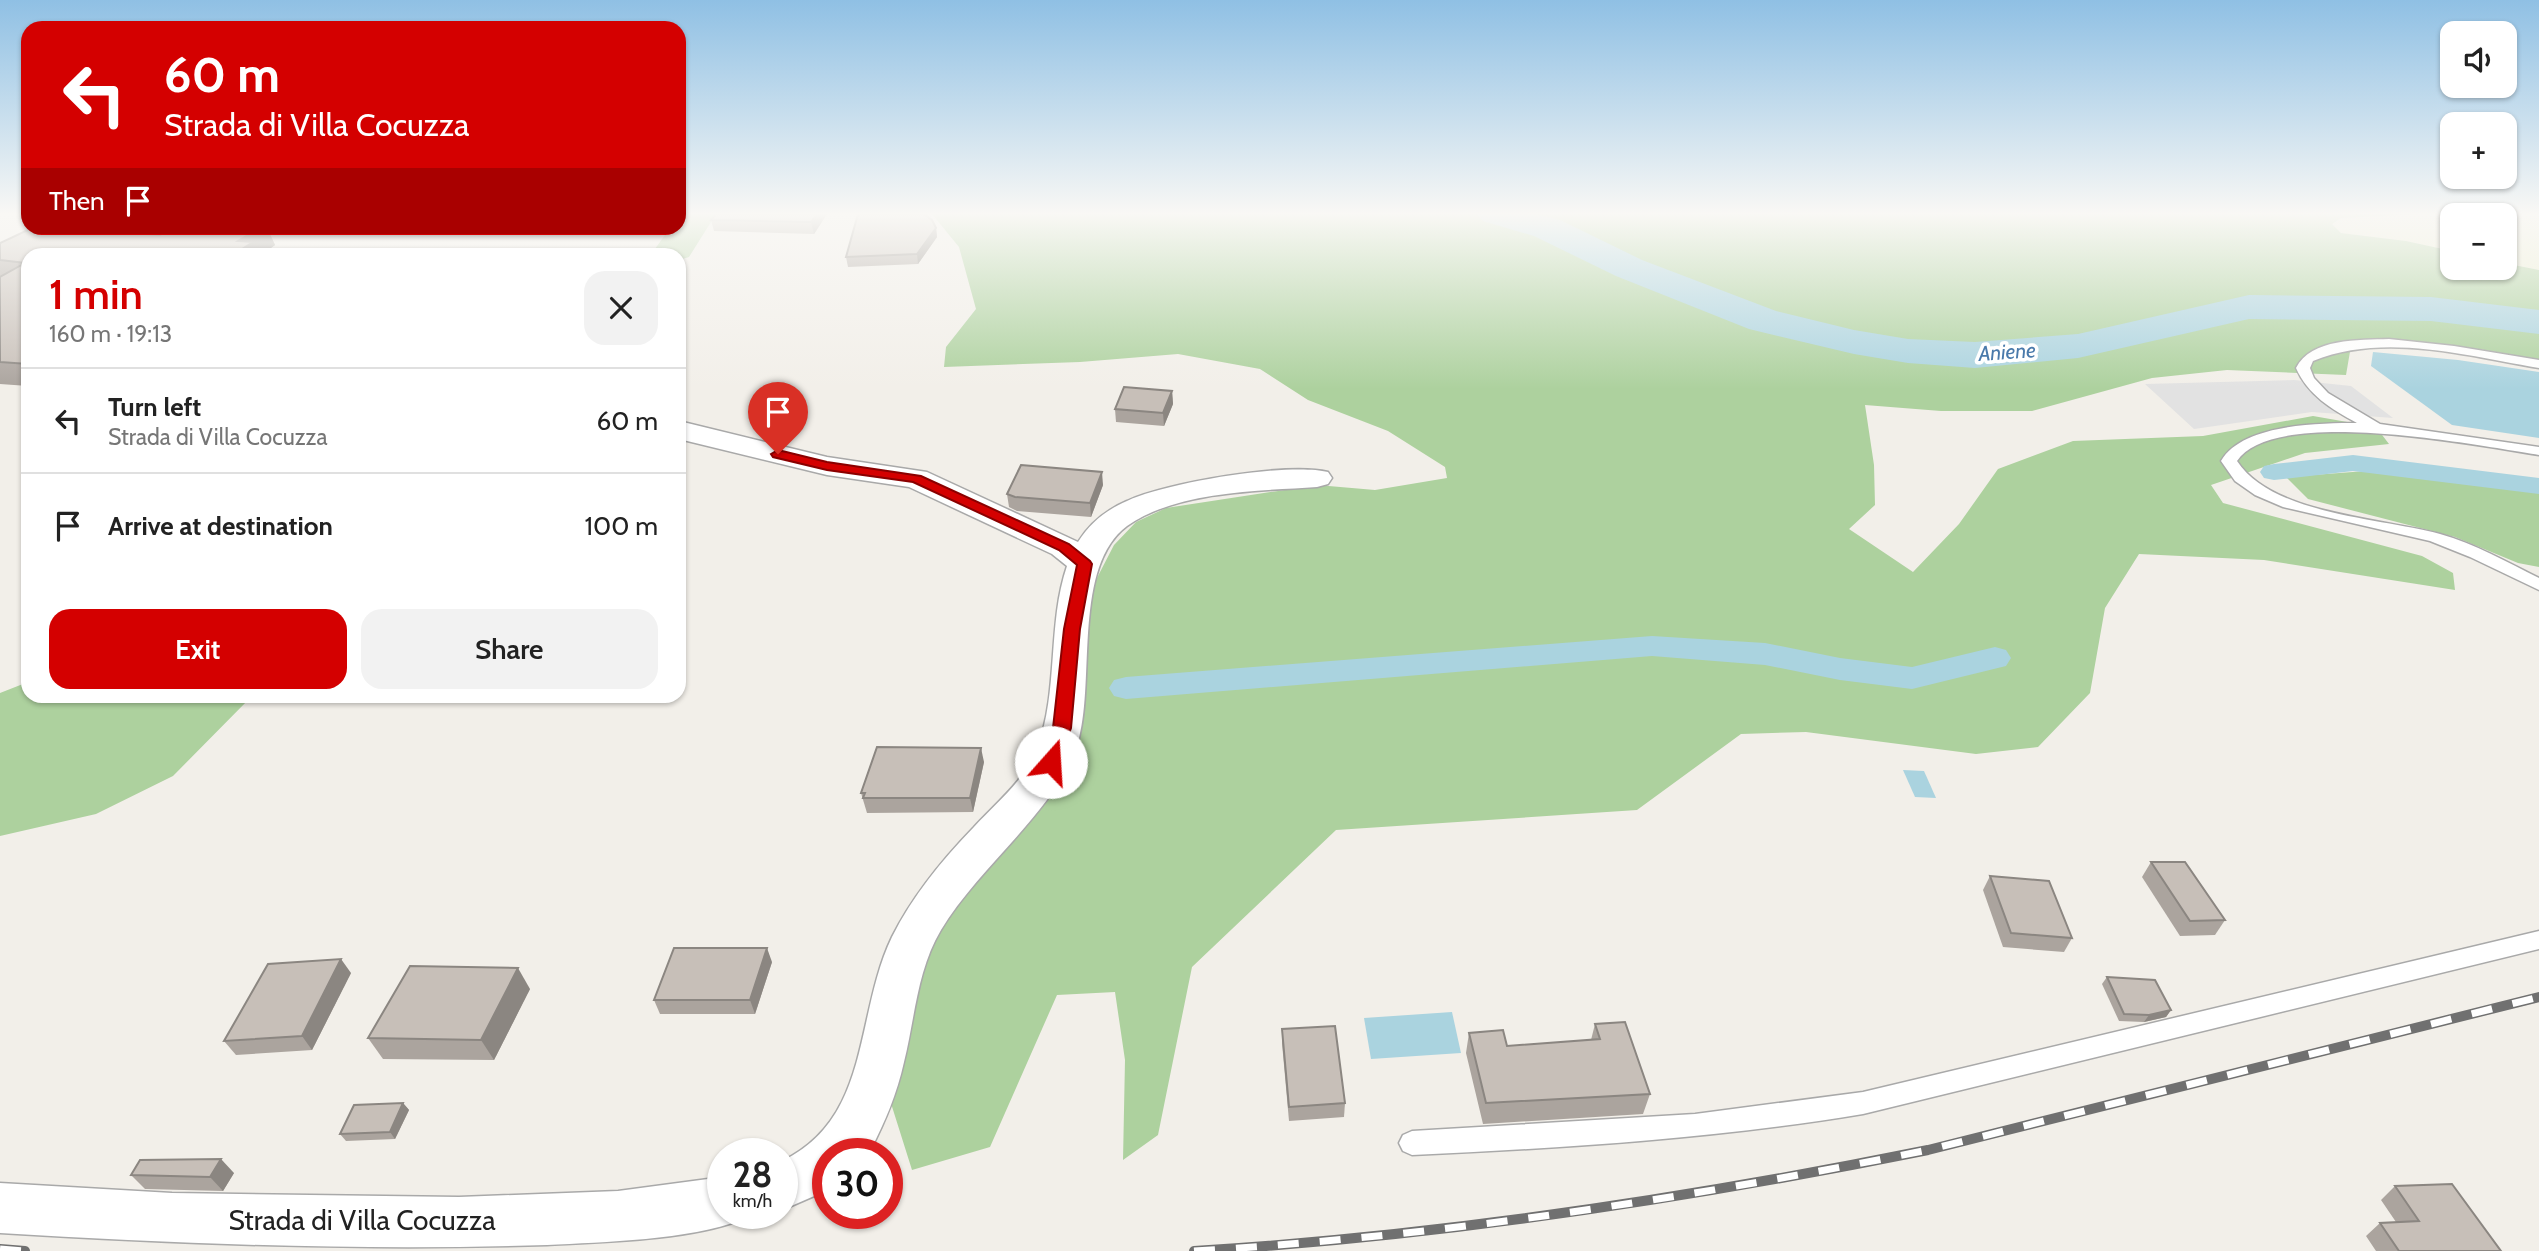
<!DOCTYPE html>
<html lang="en">
<head>
<meta charset="utf-8">
<style>
	body { margin:0; font-family:Cabin,sans-serif; background:#f2f2f2; color:#222; height:100vh; display:flex; flex-direction:column; font-size:26px; white-space:nowrap }
	* { box-sizing:border-box; margin:0 }
	p { font-size:23px; color:#767676 }
	.icon { flex:none; width:38px; height:38px; fill:none; stroke:currentColor; stroke-width:2; stroke-linecap:round; stroke-linejoin:round }
	.map { position:relative; flex:1; overflow:hidden }
	.panel { position:absolute; left:21px; top:248px; width:665px; height:455px; display:flex; flex-direction:column; background:#fff; border-radius:21px; box-shadow:0 2px 5px #0004 }
	.panel>* { flex:none }
	.top-card { position:absolute; left:21px; top:21px; width:665px; height:214px; border-radius:21px; box-shadow:0 2px 5px #0004; background:#d40000; color:#fff; overflow:hidden }
	.fabs { position:absolute; left:2440px; top:21px; display:grid; gap:14px }
	.fabs a { display:grid; place-items:center; width:77px; height:77px; border-radius:14px; background:#fff; box-shadow:0 2px 5px #0004; font-size:35px }
	.speed { position:absolute; left:707px; top:1138px; display:flex; gap:14px; font-size:35px; font-weight:700; text-align:center }
	.speed>* { display:grid; place-content:center; width:91px; height:91px; border-radius:50%; background:#fff; box-shadow:0 2px 5px #0004; line-height:1 }
	.speed small { font-size:18px; font-weight:400 }
	.speed .limit { border:10px solid #d22; background:#fff; color:#111 }
	.pin { position:absolute; display:grid; place-items:center; width:60px; height:60px; color:#fff; margin:-72px -30px; border-radius:50% 50% 50% 0; rotate:-45deg; box-shadow:0 0 7px #0007 }
	.pin .icon { rotate:45deg }
	.me { position:absolute; width:77px; margin:-38px; rotate:19deg; stroke-linejoin:round; filter:drop-shadow(0 0 5px #0008) }
	.turn { display:flex; align-items:center; gap:24px; height:147px; padding:0 28px; font-size:32px }
	.turn .icon { width:91px; height:91px; stroke-width:2.5 }
	.turn b { display:block; font-size:49px; line-height:60px }
	.then { display:flex; align-items:center; height:66px; padding:0 28px; background:#0003; gap:14px; font-size:26px }
	.round { display:grid; place-items:center; flex:none; width:74px; height:74px; border-radius:21px; background:#f2f2f2 }
	.head { display:flex; align-items:center; justify-content:space-between; height:119px; padding:0 28px }
	h1 { font-size:42px; font-weight:600; line-height:52px; color:#d40000 }
	.action { display:flex; gap:14px; margin-top:auto; padding:14px 28px }
	.action a { flex:1; height:80px; border-radius:21px; background:#d40000; color:#fff; font-size:28px; font-weight:600; line-height:80px; text-align:center }
	.action a+a { background:#f2f2f2; color:#222 }
	ul { padding:0; list-style:none }
	li { display:flex; align-items:center; gap:21px; height:105px; padding:0 28px; border-top:2px solid #e0e0e0 }
	li div { flex:1 }
	li b { display:block; font-size:26px }
	li em { font-style:normal }
	.map>svg:first-child { display:block }
	.farmland { fill:#eef0d5 }
	.forest { fill:#add19e }
	.parking { fill:#e2e2e2 }
	.water { fill:#aad3df }
	.lines { fill:none; stroke-linecap:round; stroke-linejoin:round }
	.canal { fill:#aad3df; fill-rule:evenodd }
	.river { fill:#aad3df; fill-rule:evenodd }
	.lane-casing { stroke:#a9a9a9; stroke-width:3 }
	.street-casing { stroke:#a9a9a9; stroke-width:3 }
	.lane { fill:#fff; fill-rule:evenodd }
	.street { fill:#fff; fill-rule:evenodd }
	.rail-casing { stroke:#707070; stroke-width:10 }
	.rail { stroke:#fff; stroke-width:7; stroke-dasharray:21; stroke-linecap:butt }
	.wall { fill:#aba49e }
	.shaded-wall { fill:#8b8681 }
	.building { fill:#c7bfb8; stroke:#8b8681; stroke-width:2 }
	.route { fill:#d40000; stroke:#8a0000; stroke-width:2 }
	.labels { text-anchor:middle; stroke-width:7; stroke-linejoin:round; paint-order:stroke }
	.far-water-label { font-size:21px; font-style:italic; fill:#4a7aab; stroke:#fff }
	.near-street-label { font-size:28px; fill:#222; stroke:#fff }
</style>
</head>
<body>
<div class="map">
<svg width="2539" height="1251" viewBox="0 0 2539 1251">
	<rect width="100%" height="100%" fill="#f2efe9"/>
	<path class="farmland" d="M2426,214H2539V270L2504,263V215H2452V251L2406,241L2341,233L2332,224L2341,218Z"/>
	<g class="forest">
		<path d="M679,214H716L689,257L679,260V256L654,255L652,253L670,228H679Z"/>
		<path d="M932,214H2426L2341,218L2332,224L2341,233L2406,241L2452,251V268H2504V263L2539,270V360L2479,349L2352,340L2346,375L2227,370L2152,378L2032,411H1941L1865,405L1874,465L1875,505L1849,529L1913,572L1959,524L1998,469L2073,441L2203,436L2313,416L2376,427L2389,444L2305,453L2211,485L2223,503L2422,556L2453,573L2455,590L2264,560L2139,554L2105,608L2090,693L2038,747L1976,754L1806,732L1741,734L1637,810L1336,830L1192,967L1158,1135L1123,1160L1125,1060L1115,992L1057,995L990,1147L912,1170L883,1078L932,928L1049,787L1084,603L1114,545L1136,522L1166,508L1317,485L1375,490L1447,478L1445,467L1388,431L1308,400L1260,369L1178,354L1080,362L944,367L946,347L976,309L959,247Z"/>
		<path d="M2366,471L2539,492V567L2518,563L2455,537L2308,499L2286,477Z"/>
		<path d="M28,682V696L251,697L173,776L96,814L0,836V693Z"/>
	</g>
	<path class="parking" d="M2294,380L2351,386L2393,418L2312,412L2194,429L2145,384Z"/>
	<g class="water">
		<path d="M2373,352L2458,360L2539,372V438L2452,425L2371,366Z"/>
		<path d="M1903,770L1924,771L1936,798L1915,797Z"/>
		<path d="M1452,1012L1461,1053L1371,1059L1364,1018Z"/>
	</g>
	<g class="lines">
		<g class="canal">
			<path d="M2353,455L2539,478V494L2353,471L2274,480L2264,478L2260,472L2264,466L2274,464Z"/>
			<path d="M1652,636L1765,643L1840,658L1912,667L1995,647L2006,650L2011,658L2006,666L1912,689L1840,680L1765,665L1652,656L1126,699L1114,696L1109,688L1114,680L1126,677Z"/>
		</g>
		<path class="river" d="M1477,214H1535L1560,220L1642,260L1776,311L1854,330L1908,339L1975,342L2078,334L2249,295L2431,297L2539,310V334L2431,321L2249,319L2078,358L1975,368L1908,363L1854,354L1749,329L1616,276L1534,236L1483,221Z"/>
		<defs>
			<g id="lane">
				<path d="M2389,339L2454,346L2539,360V368C2467,356 2384,332 2313,361L2310,368L2314,378L2328,393L2380,424L2539,447V455C2480,446 2274,405 2237,461C2272,515 2382,518 2440,534C2475,544 2507,562 2539,578V590L2470,557L2430,541L2283,507L2255,495L2235,481L2221,461C2242,424 2319,423 2357,423C2331,409 2308,395 2296,368C2311,338 2359,340 2389,339Z"/>
				<path d="M2539,931V949L1863,1114C1713,1139 1563,1148 1412,1155L1403,1151L1399,1143L1403,1135L1412,1131L1695,1114L1863,1092Z"/>
			</g>
			<g id="street">
				<path d="M679,421L827,457L927,472L1078,542C1090,523 1106,510 1127,501C1165,483 1288,462 1328,472L1332,478L1328,484L1317,487C1259,491 1176,491 1127,526C1073,566 1095,678 1079,738C1061,807 979,866 941,930C917,970 915,1018 904,1062C897,1094 885,1122 870,1151L868,1153H828V1190L782,1210V1161C872,1118 854,1016 892,937C913,895 942,860 974,827C996,803 1025,780 1037,749C1059,691 1047,625 1067,566L1052,554L909,487L827,475L679,439Z"/>
				<path d="M723,1177V1213H744L741,1220C689,1240 604,1242 547,1245C365,1251 182,1244 0,1233V1183L172,1193L459,1197L618,1191Z"/>
			</g>
		</defs>
		<use href="#lane" class="lane-casing"/>
		<use href="#street" class="street-casing"/>
		<use href="#lane" class="lane"/>
		<use href="#street" class="street"/>
		<defs>
			<g id="rail">
				<path d="M0,1249L25,1251"/>
				<path d="M1194,1251C1442,1236 1685,1199 1928,1150L2539,997"/>
			</g>
		</defs>
		<use href="#rail" class="rail-casing"/>
		<use href="#rail" class="rail"/>
	</g>
	<g class="wall">
		<path d="M827,214L814,234L714,231L711,220Z"/>
		<path d="M173,228H267L275,245L260,255L28,256V386L0,384V243L160,235Z"/>
		<path d="M936,228L937,237L918,264L848,267L846,257Z"/>
		<path d="M1172,391L1173,404L1164,426L1116,422L1115,409Z"/>
		<path d="M1103,485L1091,517L1017,511L1009,507L1007,494Z"/>
		<path d="M984,762L973,812L867,813L861,793Z"/>
		<path d="M2151,862L2225,920L2215,935L2180,936L2142,877Z"/>
		<path d="M1990,876L2072,938L2064,952L2003,947L1983,890Z"/>
		<path d="M772,962L755,1014H660L654,1000Z"/>
		<path d="M351,973L312,1050L236,1055L224,1041Z"/>
		<path d="M2107,977L2171,1010L2166,1017L2144,1022L2119,1021L2102,984Z"/>
		<path d="M530,989L494,1060L383,1059L368,1038Z"/>
		<path d="M1595,1024L1650,1094L1643,1114L1483,1124L1466,1053L1469,1033L1507,1046L1591,1040Z"/>
		<path d="M1282,1029L1345,1103L1344,1117L1289,1121L1282,1043Z"/>
		<path d="M403,1103L409,1110L395,1139L346,1141L340,1134Z"/>
		<path d="M234,1173L223,1191L145,1189L131,1175Z"/>
		<path d="M2395,1186L2501,1251H2376L2366,1236L2380,1223L2396,1222L2381,1200Z"/>
	</g>
	<g class="shaded-wall">
		<path d="M817,214H827L814,234L811,222Z"/>
		<path d="M260,228H267L275,245L260,256H231L238,241Z"/>
		<path d="M936,228L937,237L918,264L917,254Z"/>
		<path d="M1172,391L1173,404L1164,426L1163,413Z"/>
		<path d="M1102,472L1103,485L1091,517L1090,503Z"/>
		<path d="M981,748L984,762L973,812L970,798Z"/>
		<path d="M767,948L772,962L755,1014L750,1000Z"/>
		<path d="M341,959L351,973L312,1050L302,1036Z"/>
		<path d="M518,968L530,989L494,1060L481,1040Z"/>
		<path d="M2171,1010L2166,1017L2144,1022L2149,1015Z"/>
		<path d="M403,1103L409,1110L395,1139L390,1132Z"/>
		<path d="M221,1159L234,1173L223,1191L210,1177Z"/>
	</g>
	<g class="building">
		<path d="M716,214H817L811,222L711,220Z"/>
		<path d="M858,214H924L932,220L936,228L917,254L846,257Z"/>
		<path d="M32,228H58L160,235L173,228H260L238,241L253,242L231,256H28V364L0,362V277L25,263L0,260V243Z"/>
		<path d="M1124,387L1172,391L1163,413L1115,409Z"/>
		<path d="M1021,465L1102,472L1090,503L1015,497L1007,494Z"/>
		<path d="M877,747L981,748L970,798H863L865,793H861Z"/>
		<path d="M2151,862H2185L2225,920L2190,921Z"/>
		<path d="M1990,876L2049,881L2072,938L2011,933Z"/>
		<path d="M674,948H767L750,1000H654Z"/>
		<path d="M341,959L302,1036L224,1041L268,964Z"/>
		<path d="M410,966L518,968L481,1040L368,1038Z"/>
		<path d="M2107,977L2155,980L2171,1010L2149,1015L2124,1014Z"/>
		<path d="M1625,1022L1650,1094L1486,1103L1469,1033L1503,1030L1507,1046L1600,1039L1595,1024Z"/>
		<path d="M1335,1026L1345,1103L1289,1107L1282,1029Z"/>
		<path d="M403,1103L390,1132L340,1134L354,1105Z"/>
		<path d="M221,1159L210,1177L131,1175L140,1160Z"/>
		<path d="M2452,1184L2501,1251H2399L2380,1223L2419,1221L2395,1186Z"/>
	</g>
	<linearGradient id="sky" x2="0" y2="1"><stop stop-color="#8fc0e4"/><stop offset="0.55" stop-color="#f9f8f5"/><stop offset="1" stop-color="#f9f8f5" stop-opacity="0"/></linearGradient>
	<rect width="2539" height="389" fill="url(#sky)"/>
	<path class="route" d="M778,450L827,462L921,476L1069,544L1090,561L1092,564L1080,629L1071,728L1057,766H1044L1042,762L1053,728L1064,629L1077,565L1059,550L913,482L827,470L773,457L771,454Z"/>
	<g class="labels">
		<g class="far-water-label">
			<text transform="translate(2007 352) rotate(-4)" y="7">Aniene</text>
		</g>
		<g class="near-street-label">
			<text x="362" y="1230">Strada di Villa Cocuzza</text>
		</g>
	</g>
</svg>
<div class="fabs">
<a><svg class="icon" aria-label="sound" viewBox="0 0 24 24"><path d="M4 9h4l5-4v14l-5-4H4zM17 9q2 3 0 6"/></svg></a>
<a>+</a>
<a>−</a>
</div>
<div class="speed"><div>28<small>km/h</small></div><div class="limit">30</div></div>
<div class="pin" style="left:778px;top:454px;background:#d93025"><svg class="icon" aria-label="arrive" viewBox="0 0 24 24"><path d="M6 21V4h12l-3 4 3 4H6"/></svg></div>
<svg class="me" style="left:1051px;top:762px" viewBox="-20 -20 40 40"><circle r="19" fill="#fff"/><path d="M0-13L10 11 0 6-10 11z" fill="#d40000"/></svg>
<div class="top-card">
<div class="turn"><svg class="icon" aria-label="left" viewBox="0 0 24 24"><path d="M17 20v-9H6M10 6l-5 5 5 5"/></svg><div><b>60 m</b>Strada di Villa Cocuzza</div></div>
<div class="then">Then<svg class="icon" aria-label="arrive" viewBox="0 0 24 24"><path d="M6 21V4h12l-3 4 3 4H6"/></svg></div>
</div>
<section class="panel">
<div class="head"><div><h1>1 min</h1><p>160 m · 19:13</p></div><a class="round"><svg class="icon" aria-label="close" viewBox="0 0 24 24"><path d="M6 6l12 12M18 6L6 18"/></svg></a></div>
<ul>
<li><svg class="icon" aria-label="left" viewBox="0 0 24 24"><path d="M17 20v-9H6M10 6l-5 5 5 5"/></svg><div><b>Turn left</b><p>Strada di Villa Cocuzza</p></div><em>60 m</em></li>
<li><svg class="icon" aria-label="arrive" viewBox="0 0 24 24"><path d="M6 21V4h12l-3 4 3 4H6"/></svg><div><b>Arrive at destination</b></div><em>100 m</em></li>
</ul>
<div class="action"><a>Exit</a><a>Share</a></div>
</section>
</div>
</body>
</html>
